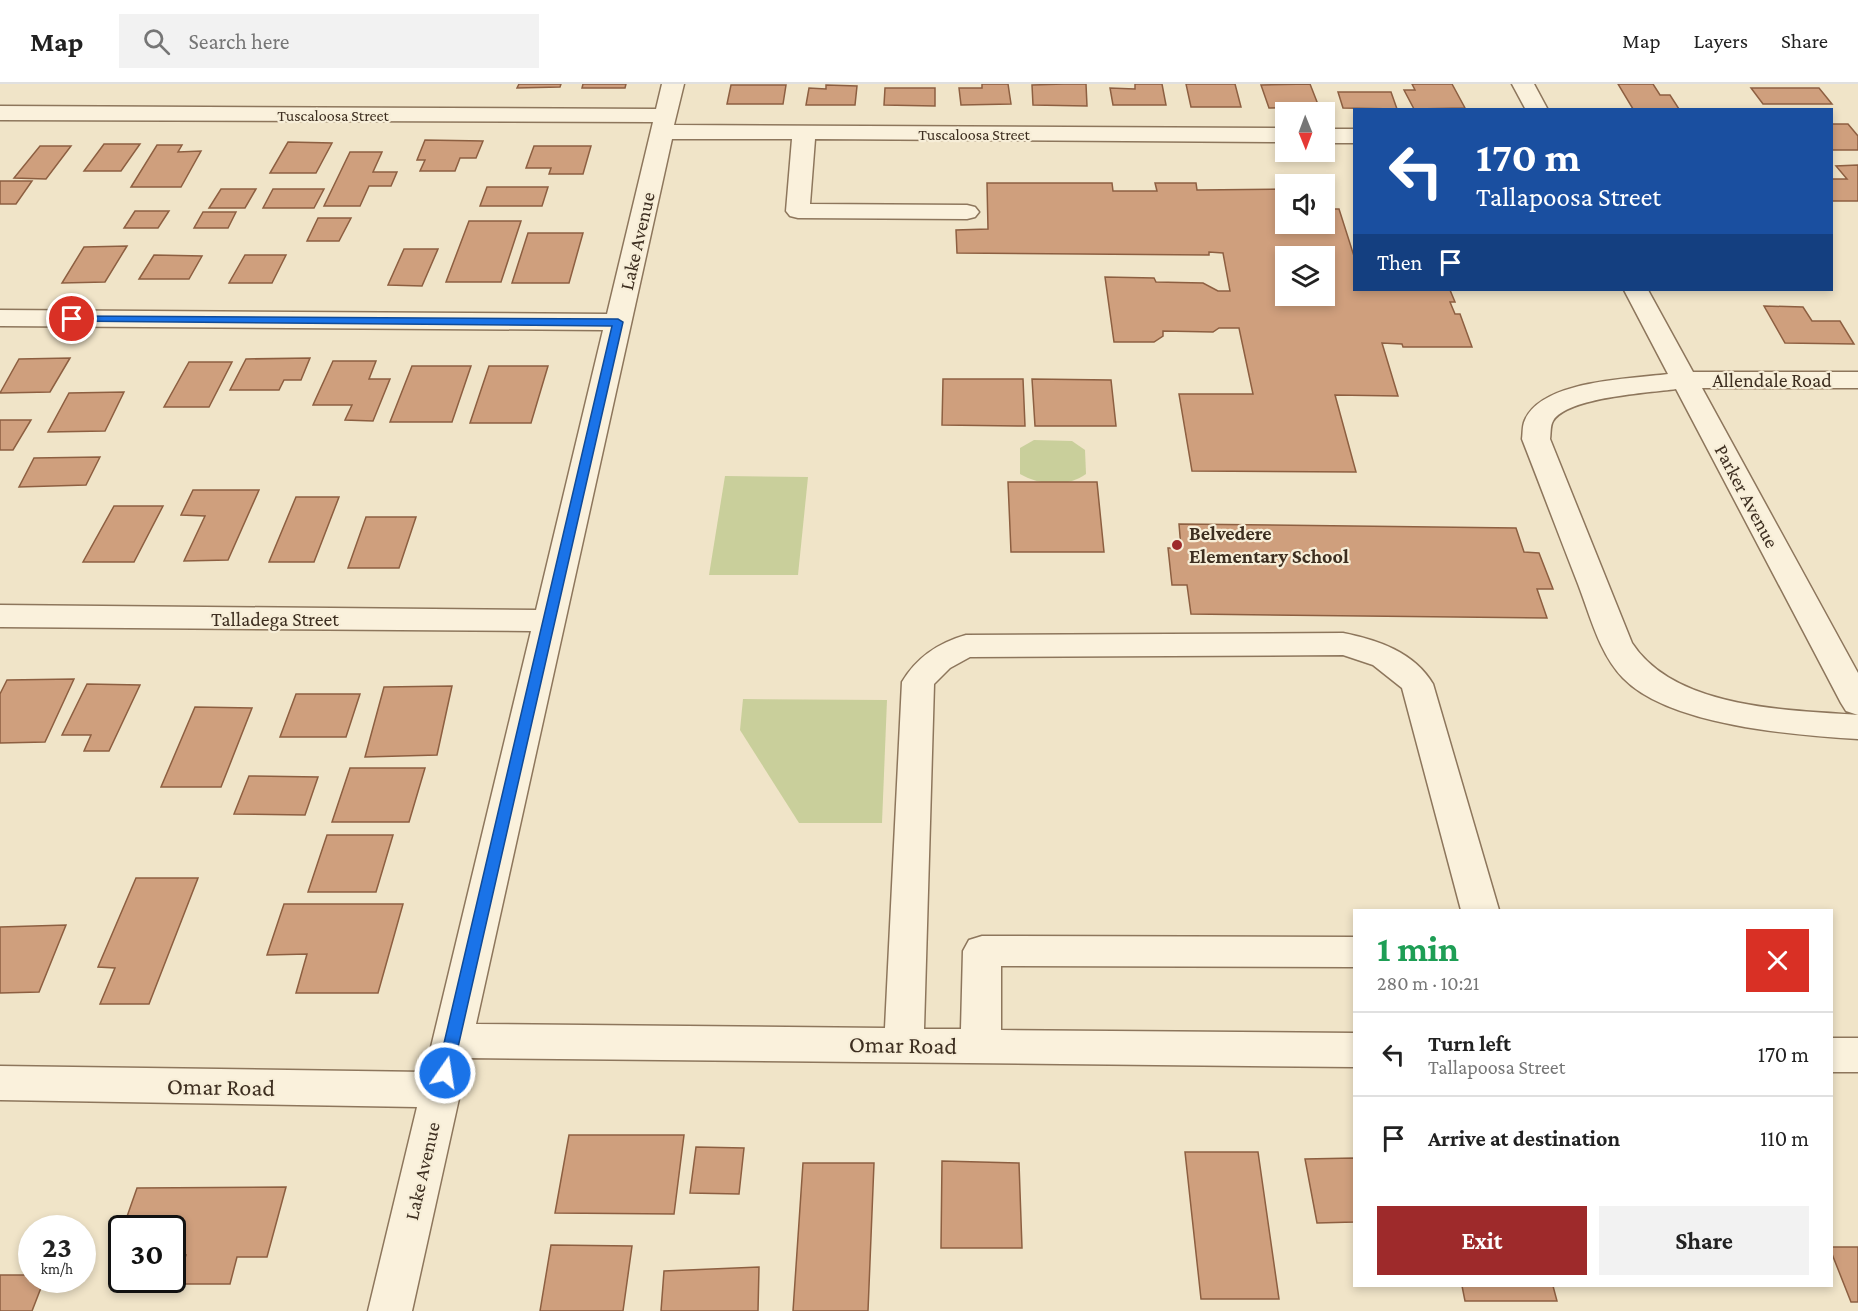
<!DOCTYPE html>
<html lang="en">
<head>
<meta charset="utf-8">
<style>
	body { margin:0; font-family:"Crimson Pro",serif; background:#f2f2f2; color:#222; height:100vh; display:flex; flex-direction:column; font-size:22px; white-space:nowrap }
	* { box-sizing:border-box; margin:0 }
	p { font-size:20px; color:#767676 }
	.icon { flex:none; width:33px; height:33px; fill:none; stroke:currentColor; stroke-width:2; stroke-linecap:round; stroke-linejoin:round }
	.map { position:relative; flex:1; overflow:hidden }
	.drawer { position:absolute; left:1353px; top:825px; width:480px; height:378px; display:flex; flex-direction:column; background:#fff; border-radius:0px; box-shadow:0 3px 9px #0003 }
	.drawer>* { flex:none }
	.top-card { position:absolute; left:1353px; top:24px; width:480px; height:183px; border-radius:0px; box-shadow:0 3px 9px #0003; background:#1a4fa0; color:#fff; overflow:hidden }
	.needle { width:39px; rotate:179deg }
	.fabs { position:absolute; left:1275px; top:18px; display:grid; gap:12px }
	.fabs a { display:grid; place-items:center; width:60px; height:60px; border-radius:0px; background:#fff; box-shadow:0 3px 9px #0003; font-size:30px }
	.speed { position:absolute; left:18px; top:1131px; display:flex; gap:12px; font-size:30px; font-weight:700; text-align:center }
	.speed>* { display:grid; place-content:center; width:78px; height:78px; border-radius:50%; background:#fff; box-shadow:0 3px 9px #0003; line-height:1 }
	.speed small { font-size:15px; font-weight:400 }
	.speed .limit { border:3px solid #111; border-radius:9px; background:#fff; color:#111 }
	.pin { position:absolute; display:grid; place-items:center; width:51px; height:51px; color:#fff; margin:-26px; border:3px solid #fff; border-radius:50%; box-shadow:0 2px 6px #0007 }
	.me { position:absolute; width:66px; margin:-33px; rotate:13deg; stroke-linejoin:round; filter:drop-shadow(0 0 4px #0008) }
	.turn { display:flex; align-items:center; gap:21px; height:126px; padding:0 24px; font-size:27px }
	.turn .icon { width:78px; height:78px; stroke-width:2.5 }
	.turn b { display:block; font-size:42px; line-height:51px }
	.then { display:flex; align-items:center; height:57px; padding:0 24px; background:#0003; gap:12px; font-size:22px }
	.round { display:grid; place-items:center; flex:none; width:63px; height:63px; border-radius:0px; background:#f2f2f2 }
	.overview { display:flex; align-items:center; justify-content:space-between; height:102px; padding:0 24px }
	h1 { font-size:36px; font-weight:700; line-height:45px; color:#1e9e55 }
	.button { display:flex; gap:12px; margin-top:auto; padding:12px 24px }
	.button a { flex:1; height:69px; border-radius:0px; background:#9e2a2b; color:#fff; font-size:24px; font-weight:700; line-height:69px; text-align:center }
	.button a+a { background:#f2f2f2; color:#222 }
	ul { padding:0; list-style:none }
	li { display:flex; align-items:center; gap:18px; height:84px; padding:0 24px; border-top:2px solid #e0e0e0 }
	li div { flex:1 }
	li b { display:block; font-size:22px }
	li em { font-style:normal }
	header { display:flex; align-items:center; gap:36px; box-sizing:border-box; height:84px; padding:0 30px; background:#fff; border-bottom:2px solid #e0e0e0 }
	header strong { font-size:28px }
	nav { display:flex; gap:33px; margin-inline-start:auto; font-size:21px }
	.search { width:420px; height:54px; background:#f2f2f2; display:flex; align-items:center; gap:15px; box-sizing:border-box; padding:0 21px; border-radius:0px; color:#767676; font-size:22px }
	.map>svg:first-child { display:block }
	.green { fill:#c9cf9b }
	.building { fill:#cf9f7d; stroke:#8d5f41; stroke-width:1.5; fill-rule:evenodd }
	.lines { fill:none; stroke-linecap:round; stroke-linejoin:round }
	.minor-casing { stroke:#8d765c; stroke-width:3 }
	.minor { fill:#faf1dc; fill-rule:evenodd }
	.route { fill:#1a73e8; stroke:#114b97; stroke-width:1.5 }
	.poi-dot { fill:#9e2a2b; stroke:#f7eed8; stroke-width:2 }
	.labels { text-anchor:middle; stroke-width:4.5; stroke-linejoin:round; paint-order:stroke }
	.far-street-label { font-size:16px; fill:#3d2e20; stroke:#f7eed8 }
	.street-label { font-size:20px; fill:#3d2e20; stroke:#f7eed8 }
	.poi-label { font-size:20px; font-weight:bold; fill:#3d2e20; stroke:#f7eed8; text-anchor:start }
	.near-street-label { font-size:24px; fill:#3d2e20; stroke:#f7eed8 }
</style>
</head>
<body>
<header>
<strong>Map</strong>
<div class="search"><svg class="icon" aria-label="search" viewBox="0 0 24 24"><circle cx="10" cy="10" r="6"/><path d="M15 15l6 6"/></svg>Search here</div>
<nav><a>Map</a><a>Layers</a><a>Share</a></nav>
</header>
<div class="map">
<svg width="1858" height="1227" viewBox="0 0 1858 1227">
	<rect width="100%" height="100%" fill="#f0e4c8"/>
	<g class="green">
		<path d="M1034,356L1072,357L1085,366L1086,390C1067,404 1039,401 1020,390V364Z"/>
		<path d="M725,392L808,393L798,491H709Z"/>
		<path d="M743,615L887,616L882,739H799L740,646Z"/>
	</g>
	<g class="building">
		<path d="M519,0H561L560,3L517,4Z"/>
		<path d="M583,0H626L625,4H582Z"/>
		<path d="M982,0H1008L1011,20L961,21L959,4H982Z"/>
		<path d="M1064,0H1086L1087,22L1033,21L1032,1Z"/>
		<path d="M1135,0H1162L1166,21H1113L1110,4L1135,5Z"/>
		<path d="M1186,0H1235L1241,23H1191Z"/>
		<path d="M1310,0L1319,23L1269,24L1261,1Z"/>
		<path d="M1412,0H1452L1465,24L1414,25L1404,6H1415Z"/>
		<path d="M1618,0H1653L1660,11H1670L1679,25H1633Z"/>
		<path d="M731,1H786L783,20H727Z"/>
		<path d="M826,1L857,2L855,21H806L809,4L826,5Z"/>
		<path d="M885,4H935V22L884,21Z"/>
		<path d="M1751,4H1819L1832,20H1763Z"/>
		<path d="M1338,8H1391L1397,25L1343,24Z"/>
		<path d="M1832,40H1848L1858,52V66H1832Z"/>
		<path d="M425,56L483,57L476,74H460L455,87H420L425,76H417Z"/>
		<path d="M288,58L332,59L316,89H270Z"/>
		<path d="M104,60H140L121,87H84Z"/>
		<path d="M157,61H182L178,68L201,67L181,103H131Z"/>
		<path d="M40,62H71L46,95L14,94Z"/>
		<path d="M534,62H591L583,90H549L551,84H526Z"/>
		<path d="M350,68H382L373,88H397L391,102H369L360,122H324Z"/>
		<path d="M1858,81V117H1832V95H1847L1836,82Z"/>
		<path d="M0,97H32L16,120H0Z"/>
		<path d="M987,99H1112L1113,107H1157L1155,99H1196L1197,106L1284,105L1286,140H1324V125H1339L1354,172V206H1450L1455,218H1450L1455,230H1460L1472,263H1403L1402,260L1382,259L1398,312L1335,311L1356,388L1192,387L1179,310H1253L1239,244H1219L1213,248L1163,247V252L1154,258H1114L1105,193L1154,194L1156,198L1203,199L1218,207H1230L1223,169L1209,168V171L957,169L956,146L988,145ZM1286,172H1324V212H1286Z"/>
		<path d="M487,103H548L542,122H480Z"/>
		<path d="M221,105H256L245,124H209Z"/>
		<path d="M273,105H324L314,124H263Z"/>
		<path d="M135,127H169L158,144H124Z"/>
		<path d="M203,128H236L228,144H194Z"/>
		<path d="M318,134H351L339,157H307Z"/>
		<path d="M469,137H521L501,198H446Z"/>
		<path d="M528,149H583L569,199H512Z"/>
		<path d="M127,162L105,198L62,199L84,163Z"/>
		<path d="M404,165H438L422,202L388,201Z"/>
		<path d="M154,171L202,172L189,195H139Z"/>
		<path d="M245,171H286L272,199H229Z"/>
		<path d="M1764,222L1803,223L1812,237H1840L1854,260L1785,259Z"/>
		<path d="M70,274L50,308L0,309L19,275Z"/>
		<path d="M310,274L301,296H284L279,306H230L246,275Z"/>
		<path d="M333,277H376L369,295H390L373,337L345,336L352,321H313Z"/>
		<path d="M189,278H232L209,323H164Z"/>
		<path d="M412,282H471L452,338H390Z"/>
		<path d="M489,282H548L531,339H470Z"/>
		<path d="M943,295H1023L1025,342L942,341Z"/>
		<path d="M1032,295L1111,296L1116,342H1035Z"/>
		<path d="M124,308L105,347L48,348L69,309Z"/>
		<path d="M0,336H31L13,366H0Z"/>
		<path d="M100,373L86,401L19,403L34,374Z"/>
		<path d="M1008,398H1097L1104,468H1011Z"/>
		<path d="M193,406H259L228,476L184,477L205,432L181,431Z"/>
		<path d="M296,413H339L314,478H269Z"/>
		<path d="M114,422H163L134,478H83Z"/>
		<path d="M366,433H416L399,484H348Z"/>
		<path d="M1179,440L1516,444L1524,468L1539,469L1553,505H1537L1547,534L1191,530L1187,501H1172L1168,464H1181Z"/>
		<path d="M74,595L45,658L0,659V610L7,596Z"/>
		<path d="M87,600L140,601L109,667H84L91,651H62Z"/>
		<path d="M452,602L437,671L365,673L384,603Z"/>
		<path d="M296,610H360L346,653H280Z"/>
		<path d="M195,623L252,624L221,703H161Z"/>
		<path d="M350,684H425L409,738H332Z"/>
		<path d="M249,692L318,693L305,731L234,730Z"/>
		<path d="M327,751H393L376,808H308Z"/>
		<path d="M136,794H198L149,920H100L115,884L98,883Z"/>
		<path d="M284,820H403L378,909H296L307,870L267,871Z"/>
		<path d="M66,841L39,908L0,909V843Z"/>
		<path d="M569,1051H684L674,1130L555,1129Z"/>
		<path d="M696,1063L744,1064L739,1110L690,1109Z"/>
		<path d="M1185,1068H1258L1279,1215H1201Z"/>
		<path d="M1354,1074V1138L1317,1139L1305,1075Z"/>
		<path d="M942,1077L1019,1079L1022,1164H941Z"/>
		<path d="M803,1079H874L868,1227H793Z"/>
		<path d="M286,1103L267,1173H237L230,1200H176L186,1171H172V1144H123L137,1104Z"/>
		<path d="M122,1149V1172H113Z"/>
		<path d="M551,1161L632,1162L623,1227H540Z"/>
		<path d="M1832,1163H1858V1218H1851L1832,1170Z"/>
		<path d="M759,1183L758,1227H661L664,1187Z"/>
		<path d="M0,1191H32V1196H44L32,1227H0Z"/>
		<path d="M1462,1202H1553L1557,1217H1465Z"/>
	</g>
	<g class="lines">
		<defs>
			<g id="minor">
				<path d="M662,0H684L674,41L1286,44V58L815,55L810,120L967,121L975,123L979,128L975,133L967,135L798,134L790,132L786,127L792,55H672L476,940L885,944L902,598C917,573 938,559 966,551L1343,549C1378,556 1414,568 1433,600L1499,826H1461L1402,604L1373,581L1343,571L970,573L950,584L934,600L924,945H961L963,867L969,856L982,852L1354,853V883L1001,882V946L1354,949V983L468,974L412,1227H368L417,1023L0,1016V982L425,988L531,547L0,543V521L536,526L603,246L0,242V226L607,230L653,38L0,36V22L656,25Z"/>
				<path d="M1512,0H1534L1548,26H1526Z"/>
				<rect x="1324" y="45" width="30" height="14"/>
				<path d="M1624,206H1648L1693,288H1858V304H1702L1858,589V631L1846,627L1841,619L1676,305C1649,309 1567,313 1553,337C1550,342 1551,349 1550,355L1632,559C1675,625 1788,626 1858,631V655C1795,651 1669,642 1623,594C1599,569 1590,531 1578,500C1559,452 1541,403 1522,355C1523,349 1522,342 1525,336C1542,296 1631,295 1668,290Z"/>
				<rect x="1832" y="954" width="26" height="34"/>
			</g>
		</defs>
		<use href="#minor" class="minor-casing"/>
		<use href="#minor" class="minor"/>
	</g>
	<path class="route" d="M72,232L618,235L623,238L451,994L445,997L439,994L437,989L612,242L68,237V233Z"/>
	<circle class="poi-dot" cx="1177" cy="461" r="6"/>
	<g class="labels">
		<g class="far-street-label">
			<text x="333" y="37">Tuscaloosa Street</text>
			<text x="974" y="56">Tuscaloosa Street</text>
		</g>
		<g class="street-label">
			<text transform="translate(637 157) rotate(-77)" y="7">Lake Avenue</text>
			<text x="1772" y="303">Allendale Road</text>
			<text transform="translate(1747 412) rotate(62)" y="7">Parker Avenue</text>
			<text x="275" y="542">Talladega Street</text>
			<text transform="translate(422 1087) rotate(-77)" y="7">Lake Avenue</text>
		</g>
		<g class="poi-label">
			<text x="1189" y="456">Belvedere<tspan x="1189" dy="23">Elementary School</tspan></text>
		</g>
		<g class="near-street-label">
			<text transform="translate(903 961) rotate(1)" y="8">Omar Road</text>
			<text transform="translate(221 1003) rotate(1)" y="8">Omar Road</text>
		</g>
	</g>
</svg>
<div class="fabs">
<a><svg class="needle" viewBox="-14 -14 28 28"><path d="M0-13l5 13h-10z" fill="#e53935"/><path d="M0 13l5-13h-10z" fill="#767676"/></svg></a>
<a><svg class="icon" aria-label="sound" viewBox="0 0 24 24"><path d="M4 9h4l5-4v14l-5-4H4zM17 9q2 3 0 6"/></svg></a>
<a><svg class="icon" aria-label="layers" viewBox="0 0 24 24"><path d="M12 4l9 5-9 5-9-5zM3 14l9 5 9-5"/></svg></a>
</div>
<div class="speed"><div>23<small>km/h</small></div><div class="limit">30</div></div>
<div class="pin" style="left:72px;top:235px;background:#d93025"><svg class="icon" aria-label="arrive" viewBox="0 0 24 24"><path d="M6 21V4h12l-3 4 3 4H6"/></svg></div>
<svg class="me" style="left:445px;top:989px" viewBox="-20 -20 40 40"><circle r="17" fill="#1a73e8" stroke="#fff" stroke-width="3"/><path d="M0-11L8 9 0 5-8 9z" fill="#fff"/></svg>
<div class="top-card">
<div class="turn"><svg class="icon" aria-label="left" viewBox="0 0 24 24"><path d="M17 20v-9H6M10 6l-5 5 5 5"/></svg><div><b>170 m</b>Tallapoosa Street</div></div>
<div class="then">Then<svg class="icon" aria-label="arrive" viewBox="0 0 24 24"><path d="M6 21V4h12l-3 4 3 4H6"/></svg></div>
</div>
<section class="drawer">
<div class="overview"><div><h1>1 min</h1><p>280 m · 10:21</p></div><a class="round" style="background:#d93025;color:#fff"><svg class="icon" aria-label="close" viewBox="0 0 24 24"><path d="M6 6l12 12M18 6L6 18"/></svg></a></div>
<ul>
<li><svg class="icon" aria-label="left" viewBox="0 0 24 24"><path d="M17 20v-9H6M10 6l-5 5 5 5"/></svg><div><b>Turn left</b><p>Tallapoosa Street</p></div><em>170 m</em></li>
<li><svg class="icon" aria-label="arrive" viewBox="0 0 24 24"><path d="M6 21V4h12l-3 4 3 4H6"/></svg><div><b>Arrive at destination</b></div><em>110 m</em></li>
</ul>
<div class="button"><a>Exit</a><a>Share</a></div>
</section>
</div>
</body>
</html>
